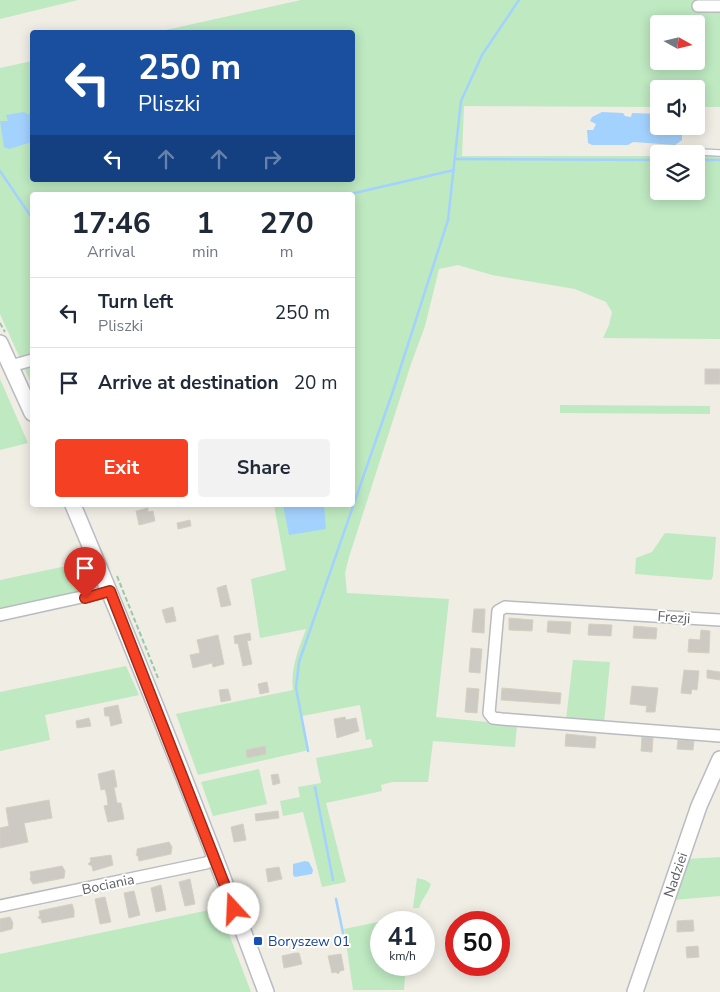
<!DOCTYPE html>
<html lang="en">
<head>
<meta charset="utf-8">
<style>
	body { margin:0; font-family:"Nunito Sans",sans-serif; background:#f2f2f3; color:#1f2937; height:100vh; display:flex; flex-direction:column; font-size:19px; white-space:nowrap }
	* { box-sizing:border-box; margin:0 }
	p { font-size:16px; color:#747a83 }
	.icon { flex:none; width:28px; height:28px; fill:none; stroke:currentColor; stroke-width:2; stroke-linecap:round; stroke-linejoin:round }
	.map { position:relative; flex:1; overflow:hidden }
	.sheet { position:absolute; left:30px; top:192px; width:325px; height:315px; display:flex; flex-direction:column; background:#fff; border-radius:5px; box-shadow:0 2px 12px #0003 }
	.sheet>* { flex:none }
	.banner { position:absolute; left:30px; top:30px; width:325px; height:152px; border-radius:5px; box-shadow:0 2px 12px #0003; background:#1a4fa0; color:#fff; overflow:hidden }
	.needle { width:32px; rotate:98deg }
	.buttons { position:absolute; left:650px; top:15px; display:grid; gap:10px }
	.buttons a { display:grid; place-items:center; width:55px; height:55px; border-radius:5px; background:#fff; box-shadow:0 2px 12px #0003; font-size:25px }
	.speed { position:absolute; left:370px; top:911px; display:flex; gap:10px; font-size:25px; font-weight:700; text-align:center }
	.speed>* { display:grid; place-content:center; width:65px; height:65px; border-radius:50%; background:#fff; box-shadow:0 2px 12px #0003; line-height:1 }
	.speed small { font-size:12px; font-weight:400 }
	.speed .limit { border:8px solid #d22; background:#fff; color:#111 }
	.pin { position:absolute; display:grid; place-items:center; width:42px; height:42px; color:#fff; margin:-51px -21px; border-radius:50% 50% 50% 0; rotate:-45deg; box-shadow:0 0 5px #0007 }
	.pin .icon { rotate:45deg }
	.me { position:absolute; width:55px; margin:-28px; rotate:340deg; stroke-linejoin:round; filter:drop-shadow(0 0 4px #0008) }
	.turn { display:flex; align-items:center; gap:18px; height:105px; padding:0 25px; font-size:22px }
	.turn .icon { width:65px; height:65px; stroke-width:2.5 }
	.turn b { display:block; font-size:35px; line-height:42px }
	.lanes { display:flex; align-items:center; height:48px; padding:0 25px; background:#0003; justify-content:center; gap:25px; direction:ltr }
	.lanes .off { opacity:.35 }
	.eta { display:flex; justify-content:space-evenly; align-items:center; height:85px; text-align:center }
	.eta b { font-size:30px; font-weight:700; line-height:35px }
	.action { display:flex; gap:10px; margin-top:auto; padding:10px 25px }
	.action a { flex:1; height:58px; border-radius:5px; background:#f64023; color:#fff; font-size:20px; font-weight:700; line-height:58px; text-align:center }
	.action a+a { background:#f2f2f3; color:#1f2937 }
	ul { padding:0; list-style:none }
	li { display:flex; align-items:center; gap:15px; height:70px; padding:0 25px; border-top:1px solid #e0e1e3 }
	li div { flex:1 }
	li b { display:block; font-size:19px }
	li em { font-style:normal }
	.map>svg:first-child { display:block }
	.green { fill:#bee9c1; fill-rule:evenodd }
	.water { fill:#a4d2ff }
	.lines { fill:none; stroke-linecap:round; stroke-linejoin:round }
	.stream { stroke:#a4d2ff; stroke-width:2.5 }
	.building { fill:#cccac3; stroke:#d5d0c1 }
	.lane-casing { stroke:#b9bbc1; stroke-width:8 }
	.street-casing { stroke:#b9bbc1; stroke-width:14 }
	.secondary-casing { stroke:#b9bcc3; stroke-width:18 }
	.path { stroke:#96caa8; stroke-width:2; stroke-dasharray:5 2.5; stroke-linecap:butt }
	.lane { stroke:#fff; stroke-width:5.5 }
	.street { stroke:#fff; stroke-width:11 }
	.secondary { stroke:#fff; stroke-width:15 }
	.route-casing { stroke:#a02a17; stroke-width:12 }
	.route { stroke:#f64023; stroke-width:9 }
	.transit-dot { fill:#1a4fb4; stroke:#fff; stroke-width:2 }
	.labels { text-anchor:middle; stroke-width:4; stroke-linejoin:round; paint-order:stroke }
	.street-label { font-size:14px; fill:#5c5f65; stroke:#fff }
	.transit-label { font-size:14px; fill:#164399; stroke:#fff; text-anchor:start }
</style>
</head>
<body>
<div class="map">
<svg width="720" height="992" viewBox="0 0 720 992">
	<rect width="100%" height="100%" fill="#efede4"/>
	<g class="green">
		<path d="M0,0H78L0,19Z"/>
		<path d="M301,0H720V107H696V89H659V107L464,106L462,156H659V191H696V156H720V339L603,338L609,325L612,312L606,302L575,289L492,275L458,265L439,269L425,326L411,364L349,557L345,573L347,593L449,599L436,717L517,725L515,747L433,741L428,782H392L381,785L382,791L326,803L346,882L322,887L303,812L283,816L280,801L300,797L298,787L321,783L316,758L373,747L371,739L366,740L360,705L302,716L309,750L198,775L176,714L293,690C290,668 299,649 306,629L260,638L251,579L286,570L274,505H352V195H32V385L0,314V68L32,61V180H352V32H157ZM659,24H696V61H659Z"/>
		<path d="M0,379L28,443L0,450Z"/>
		<path d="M560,405L710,406V414L560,413Z"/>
		<path d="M665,533L716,537L713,576L711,580L635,574L636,558L652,552Z"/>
		<path d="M81,563L93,591L0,611V580Z"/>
		<path d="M573,660L610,662L604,723L566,720Z"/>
		<path d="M126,666L139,695L45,715L50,740L0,751V692Z"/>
		<path d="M259,769L267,804L213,816L201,782Z"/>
		<path d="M720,857V896L673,900L687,859Z"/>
		<path d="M417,878L425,880L431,884C428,893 422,899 419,908H413Z"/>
		<path d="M219,908L251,992H0V954Z"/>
		<path d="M412,915L411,922H381V965H406L404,990H353L344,929Z"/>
	</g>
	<g class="water">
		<path d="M31,110H32V142L9,149L4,147L0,121H8L6,115L24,112L29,115Z"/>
		<path d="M602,112L623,113L625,116L631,117L632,113L659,114V126H682V140L675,145L633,142L628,145H592L588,143L587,130H593L596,124L590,121L592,117Z"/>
		<path d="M283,505H324L326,529L289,535Z"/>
		<path d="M305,861L309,862L313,870L312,874L295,877L293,875V864Z"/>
	</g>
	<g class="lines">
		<g class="stream">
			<path d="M455,159L659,160"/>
			<path d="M696,160H720"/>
			<path d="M0,171L32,218"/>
			<path d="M346,195L454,170"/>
			<path d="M308,751L296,688L299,662L393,391L448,220L461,101L482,55L519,0"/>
			<path d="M315,787L333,880"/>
			<path d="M336,899L343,933"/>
		</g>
	</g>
	<g class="building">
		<rect x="705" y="369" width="15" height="15"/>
		<path d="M148,508V512L153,511L155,521L139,525L136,511Z"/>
		<path d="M190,520L191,526L178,529L177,523Z"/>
		<path d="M226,585L231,605L221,607L217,588Z"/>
		<path d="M173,607L176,621L166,623L162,610Z"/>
		<path d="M474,609H485L484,633L472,632Z"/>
		<path d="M509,618L533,620L532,631L509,630Z"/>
		<path d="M548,621L571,622L570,634L547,632Z"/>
		<path d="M589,624L612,625L611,636L588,635Z"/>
		<path d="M634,626L657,628L656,639L633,638Z"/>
		<path d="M701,630L710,631L709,653L688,652L689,639L700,640Z"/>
		<path d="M250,633L251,640L247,641L252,664L243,666L238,643L235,644L234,636Z"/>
		<path d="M218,635L224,664L213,667L212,663L193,668L190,655L200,653L197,640Z"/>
		<path d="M471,648L482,649L480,673L469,672Z"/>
		<path d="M684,670L699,671L697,690L692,689L691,694L681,693Z"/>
		<path d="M707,670L720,672V680L707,678Z"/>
		<path d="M267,682L269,692L260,694L258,684Z"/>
		<path d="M632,686L658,688L655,712H646L647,706L630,704Z"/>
		<path d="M467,688L479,689L477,713L465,712Z"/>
		<path d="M502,688L561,693L560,704L501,700Z"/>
		<path d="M228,689L231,700L221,702L219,690Z"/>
		<path d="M118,705L122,723L111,726L109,716H105L104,708Z"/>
		<path d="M345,717L346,720L356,718L359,731L337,738L334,719Z"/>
		<path d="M89,718L91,726L77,728L76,721Z"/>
		<path d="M566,734L596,737L595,748L565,746Z"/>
		<path d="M642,737L653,738L652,752L641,751Z"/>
		<path d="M678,740L694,741L693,750L677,749Z"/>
		<path d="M265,746L266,754L247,758L246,750Z"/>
		<path d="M114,770L117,787H114L117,803H121L124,819L108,822L104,806L108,805L107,797L105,789L101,790L98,774Z"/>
		<path d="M278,774L280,783L273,785L271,775Z"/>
		<path d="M49,800L52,818L24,823L28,842L0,848V828L9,826L6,808Z"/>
		<path d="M278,811L279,818L256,821L255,814Z"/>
		<path d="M243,824L246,840L234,842L231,827Z"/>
		<path d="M169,842L172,847L171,854L139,861L138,856L136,855L137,853V849Z"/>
		<path d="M111,855L113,865L93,871L92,866L88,864L91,861L90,858Z"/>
		<path d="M62,866L65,871L64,878L33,884L30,879L31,877L30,872Z"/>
		<path d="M279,867L282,879L268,882L266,869Z"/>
		<path d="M190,879L195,904L185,906L179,882Z"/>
		<path d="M161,885L166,910L156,912L151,888Z"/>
		<path d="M134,891L140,915L129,918L124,893Z"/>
		<path d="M105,897L111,922L100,924L95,899Z"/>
		<path d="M72,904L74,910V917L42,923L41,919L38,918L40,915L39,911Z"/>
		<path d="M10,917L13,923L12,929L0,932V919Z"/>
		<path d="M693,920L694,931L677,932V921Z"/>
		<path d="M698,946L699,957L687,958L686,947Z"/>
		<path d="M295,953H299L302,964L284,968L282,956Z"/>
		<path d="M341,954L344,970L340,971L338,974L336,972L332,973L328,956Z"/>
	</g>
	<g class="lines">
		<defs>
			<path id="lane" d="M701,152L720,153"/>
			<g id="street">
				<path d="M698,6H720"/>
				<path d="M11,366L32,360"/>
				<path d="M0,615L109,591"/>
				<path d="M720,620L505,607L498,611L489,713L493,718L502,719L720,736"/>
				<path d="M0,906L168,871L206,863L216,858"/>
			</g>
			<g id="secondary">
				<path d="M0,343L32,413"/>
				<path d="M73,505C141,666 205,828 266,992"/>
				<path id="s1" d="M635,992L699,806L720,759"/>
			</g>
		</defs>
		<use href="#lane" class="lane-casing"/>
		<use href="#street" class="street-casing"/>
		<use href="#secondary" class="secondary-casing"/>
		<g class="path">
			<path d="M0,323L5,332"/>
			<path d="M117,576L158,678"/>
		</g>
		<use href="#lane" class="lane"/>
		<use href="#street" class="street"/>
		<use href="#secondary" class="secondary"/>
	</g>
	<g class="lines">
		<defs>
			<path id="route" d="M85,598L110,591L234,909"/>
		</defs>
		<use href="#route" class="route-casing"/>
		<use href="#route" class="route"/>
	</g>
	<rect class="transit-dot" x="253" y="936" width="10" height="10" rx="2.5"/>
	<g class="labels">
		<g class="street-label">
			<text transform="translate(674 617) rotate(4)" y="5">Frezji</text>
			<text dy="5" stroke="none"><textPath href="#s1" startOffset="124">Nadziei</textPath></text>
			<text transform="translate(108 884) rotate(-12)" y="5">Bociania</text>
		</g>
		<g class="transit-label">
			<text x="268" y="946">Boryszew 01</text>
		</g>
	</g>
</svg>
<div class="buttons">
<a><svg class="needle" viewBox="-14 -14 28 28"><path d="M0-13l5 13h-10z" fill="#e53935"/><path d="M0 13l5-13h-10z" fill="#747a83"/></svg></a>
<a><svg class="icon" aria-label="sound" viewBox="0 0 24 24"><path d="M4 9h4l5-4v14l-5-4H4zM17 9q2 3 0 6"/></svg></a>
<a><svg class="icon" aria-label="layers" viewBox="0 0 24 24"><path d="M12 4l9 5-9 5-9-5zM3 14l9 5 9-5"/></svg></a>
</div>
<div class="speed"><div>41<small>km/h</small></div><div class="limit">50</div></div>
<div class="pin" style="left:85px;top:598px;background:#d93025"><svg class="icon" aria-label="arrive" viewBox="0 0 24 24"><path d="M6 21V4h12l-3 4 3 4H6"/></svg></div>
<svg class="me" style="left:234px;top:909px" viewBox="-20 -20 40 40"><circle r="19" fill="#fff"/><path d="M0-13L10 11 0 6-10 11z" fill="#f64023"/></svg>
<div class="banner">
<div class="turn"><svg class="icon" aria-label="left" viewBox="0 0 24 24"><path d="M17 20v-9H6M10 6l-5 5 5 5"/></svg><div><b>250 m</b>Pliszki</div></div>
<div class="lanes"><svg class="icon" aria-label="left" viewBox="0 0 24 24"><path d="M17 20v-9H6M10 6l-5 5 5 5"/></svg><svg class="icon off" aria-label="ahead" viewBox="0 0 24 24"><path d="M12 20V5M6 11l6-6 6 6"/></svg><svg class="icon off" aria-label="ahead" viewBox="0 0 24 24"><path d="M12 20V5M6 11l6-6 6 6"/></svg><svg class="icon off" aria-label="right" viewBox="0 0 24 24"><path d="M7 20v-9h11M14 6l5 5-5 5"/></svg></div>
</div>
<section class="sheet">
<div class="eta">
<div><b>17:46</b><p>Arrival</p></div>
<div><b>1</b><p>min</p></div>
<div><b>270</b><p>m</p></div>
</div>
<ul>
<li><svg class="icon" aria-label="left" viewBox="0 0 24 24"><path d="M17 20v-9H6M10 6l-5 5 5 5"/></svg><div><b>Turn left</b><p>Pliszki</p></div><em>250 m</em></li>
<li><svg class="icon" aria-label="arrive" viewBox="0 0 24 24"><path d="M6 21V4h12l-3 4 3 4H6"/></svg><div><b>Arrive at destination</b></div><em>20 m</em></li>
</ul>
<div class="action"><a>Exit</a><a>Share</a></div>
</section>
</div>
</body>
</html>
